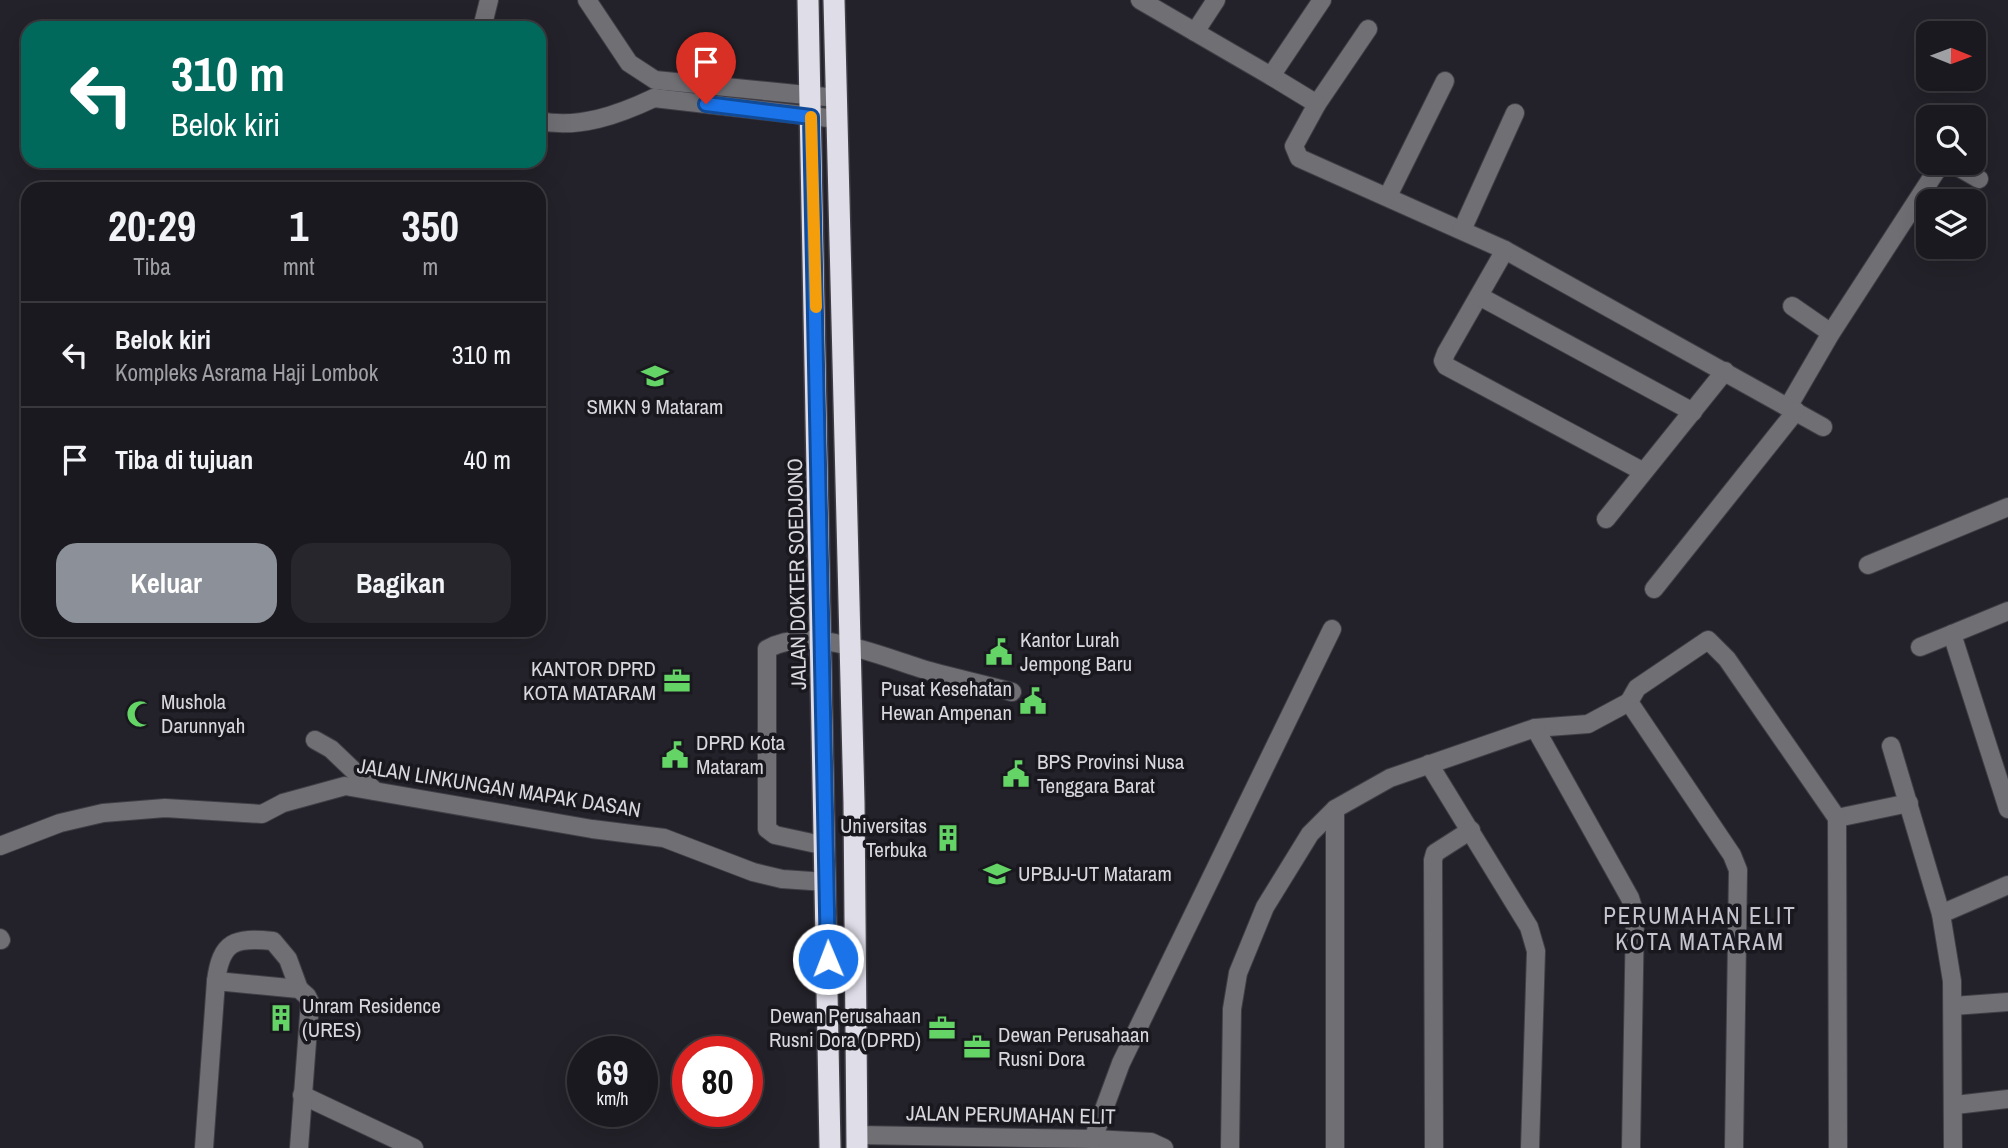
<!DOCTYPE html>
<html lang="id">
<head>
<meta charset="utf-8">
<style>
	body { margin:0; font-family:"Archivo Narrow",sans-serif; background:#27262c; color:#f1f3f6; height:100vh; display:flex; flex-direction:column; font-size:26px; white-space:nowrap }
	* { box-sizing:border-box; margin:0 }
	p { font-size:23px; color:#9fa0a4 }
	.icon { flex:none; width:38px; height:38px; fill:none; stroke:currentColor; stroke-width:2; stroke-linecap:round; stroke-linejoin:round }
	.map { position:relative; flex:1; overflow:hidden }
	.panel { position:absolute; left:21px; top:182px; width:525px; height:455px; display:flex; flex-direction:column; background:#1a191f; border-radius:21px; box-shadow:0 7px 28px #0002,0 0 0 2px #38383d }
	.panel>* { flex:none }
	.guide { position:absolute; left:21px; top:21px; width:525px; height:147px; border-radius:21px; box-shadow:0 7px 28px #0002,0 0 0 2px #38383d; background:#00695c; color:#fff; overflow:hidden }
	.needle { width:46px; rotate:91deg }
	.fabs { position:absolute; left:1916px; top:21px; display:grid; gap:14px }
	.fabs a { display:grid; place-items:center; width:70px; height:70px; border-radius:14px; background:#1a191f; box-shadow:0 7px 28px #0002,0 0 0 2px #38383d; font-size:35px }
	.speed { position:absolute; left:567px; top:1036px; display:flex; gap:14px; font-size:35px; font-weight:700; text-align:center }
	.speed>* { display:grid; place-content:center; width:91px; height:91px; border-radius:50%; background:#1a191f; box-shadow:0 7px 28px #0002,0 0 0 2px #38383d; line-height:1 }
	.speed small { font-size:18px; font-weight:400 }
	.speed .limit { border:10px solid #d22; background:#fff; color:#111 }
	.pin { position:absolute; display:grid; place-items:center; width:60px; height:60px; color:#fff; margin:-72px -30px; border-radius:50% 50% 50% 0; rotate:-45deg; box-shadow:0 0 7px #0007 }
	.pin .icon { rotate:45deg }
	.me { position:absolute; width:77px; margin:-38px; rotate:359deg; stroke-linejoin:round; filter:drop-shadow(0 0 5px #0008) }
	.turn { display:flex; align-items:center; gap:24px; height:147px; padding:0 35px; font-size:32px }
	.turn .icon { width:91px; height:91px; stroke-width:2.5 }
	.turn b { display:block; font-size:49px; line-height:60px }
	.eta { display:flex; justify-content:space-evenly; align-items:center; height:119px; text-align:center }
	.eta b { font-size:42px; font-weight:700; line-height:49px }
	.primary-button { display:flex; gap:14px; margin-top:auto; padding:14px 35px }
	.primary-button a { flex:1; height:80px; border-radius:21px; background:#8c9099; color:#fff; font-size:28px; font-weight:700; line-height:80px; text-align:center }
	.primary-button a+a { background:#27262c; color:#f1f3f6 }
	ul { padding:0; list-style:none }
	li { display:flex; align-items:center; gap:21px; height:105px; padding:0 35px; border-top:2px solid #38383d }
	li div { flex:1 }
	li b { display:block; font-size:26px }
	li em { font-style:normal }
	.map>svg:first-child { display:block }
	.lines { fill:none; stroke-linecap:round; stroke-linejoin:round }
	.minor-casing { stroke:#403e46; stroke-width:20 }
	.highway-casing { stroke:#403e46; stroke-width:24 }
	.minor { stroke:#706f74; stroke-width:18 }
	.highway { stroke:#dfdde8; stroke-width:21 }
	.route-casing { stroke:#114b97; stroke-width:18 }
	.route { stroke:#1a73e8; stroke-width:12 }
	.slow { stroke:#f59e0b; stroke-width:12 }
	.labels { text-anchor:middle; stroke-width:7; stroke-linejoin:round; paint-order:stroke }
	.poi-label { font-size:21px; fill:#d8d7dd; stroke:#1a181f; text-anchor:start }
	.street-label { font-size:21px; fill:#d8d7dd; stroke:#1a181f }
	.neighbourhood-label { font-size:23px; letter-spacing:2px; fill:#c5c3ce; stroke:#1a181f }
</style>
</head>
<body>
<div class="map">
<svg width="2008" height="1148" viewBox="0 0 2008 1148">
	<rect width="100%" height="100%" fill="#232129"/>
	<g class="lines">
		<defs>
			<g id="minor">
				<path d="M587,0L629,63L655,80L837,98"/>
				<path d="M1140,0L1271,76L1322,0"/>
				<path d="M482,28L489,0"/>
				<path d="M1195,32L1216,0"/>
				<path d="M1271,76L1317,104L1368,29"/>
				<path d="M654,98L837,119"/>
				<path d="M1317,104L1294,146L1299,158L1505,250L1823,427"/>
				<path d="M539,121C579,129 618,115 654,98"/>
				<path d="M1388,196L1445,81"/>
				<path d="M1462,230L1515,113"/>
				<path d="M1505,250L1446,353L1443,361L1446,366L1642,471"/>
				<path d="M1479,296L1693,412"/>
				<path d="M1792,306L1831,333"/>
				<path d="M1788,407L1831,333L1940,165L1953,164L1979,179"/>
				<path d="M1606,519L1725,371"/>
				<path d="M1868,565L2008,507"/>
				<path d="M1654,589L1796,411"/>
				<path d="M2008,611L1952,634L2008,809"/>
				<path d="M1920,647L1952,634"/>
				<path d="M1535,728L1588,724L1629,702"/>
				<path d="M315,740L331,749L375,791"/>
				<path d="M1891,746L1941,914"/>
				<path d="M1429,764L1529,927L1536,951L1530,1148"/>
				<path d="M1837,818L1909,803"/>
				<path d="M0,846L60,823L103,813L165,808L262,814L283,803L345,786L592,829L664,838L753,872L782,879L826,882"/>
				<path d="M826,846L775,835L767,829V649C813,623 888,660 933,672C959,679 986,685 1012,692"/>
				<path d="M0,938L1,940"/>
				<path d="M216,981C221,941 235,937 273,941L288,959L299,989"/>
				<path d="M1953,1006L2008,1002"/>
				<path d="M302,1095L414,1148"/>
				<path d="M1955,1105L2008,1099"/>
				<path d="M857,1135L1093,1139L1151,1142L1164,1148"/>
				<path d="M1093,1139L1121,1063L1332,629"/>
				<path d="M204,1148L216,981L299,989L307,996L310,1002L299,1148"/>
				<path d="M1230,1148L1232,1009L1238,973L1265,907L1310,834L1335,809L1390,778L1535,728L1630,898L1635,914L1631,1148"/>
				<path d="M1335,1148V809"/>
				<path d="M1434,1148L1433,860L1435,853L1471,830"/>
				<path d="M1734,1148L1738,870L1732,855L1629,702L1637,688L1708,640L1727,659L1837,818L1838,1148"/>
				<path d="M1953,1148L1952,981L1941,914L2008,885"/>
			</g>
			<g id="highway">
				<path d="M808,0L830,1148"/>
				<path d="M834,0L854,802L857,1148"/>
			</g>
		</defs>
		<use href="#minor" class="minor-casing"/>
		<use href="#highway" class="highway-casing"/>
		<use href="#minor" class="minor"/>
		<use href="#highway" class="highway"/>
	</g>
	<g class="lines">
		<defs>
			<path id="route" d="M706,104L811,117L828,959"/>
		</defs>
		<use href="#route" class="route-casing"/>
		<use href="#route" class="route"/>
		<path class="slow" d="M811,117L816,307"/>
	</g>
	<defs>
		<symbol id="school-bare" viewBox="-9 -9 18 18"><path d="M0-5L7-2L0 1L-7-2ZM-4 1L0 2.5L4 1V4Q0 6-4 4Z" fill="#64d467" stroke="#1a181f" stroke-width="2.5" paint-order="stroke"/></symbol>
		<symbol id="civic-bare" viewBox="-9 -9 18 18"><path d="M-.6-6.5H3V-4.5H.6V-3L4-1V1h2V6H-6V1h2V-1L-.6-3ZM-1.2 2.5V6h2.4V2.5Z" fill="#64d467" stroke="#1a181f" stroke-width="2.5" paint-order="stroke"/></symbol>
		<symbol id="office-bare" viewBox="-9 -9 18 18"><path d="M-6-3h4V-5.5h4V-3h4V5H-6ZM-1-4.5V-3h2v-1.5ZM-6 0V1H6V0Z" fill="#64d467" stroke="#1a181f" stroke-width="2.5" paint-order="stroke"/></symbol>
		<symbol id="mosque-bare" viewBox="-9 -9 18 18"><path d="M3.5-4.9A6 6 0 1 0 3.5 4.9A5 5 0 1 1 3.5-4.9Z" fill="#64d467" stroke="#1a181f" stroke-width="2.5" paint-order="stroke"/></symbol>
		<symbol id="building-bare" viewBox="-9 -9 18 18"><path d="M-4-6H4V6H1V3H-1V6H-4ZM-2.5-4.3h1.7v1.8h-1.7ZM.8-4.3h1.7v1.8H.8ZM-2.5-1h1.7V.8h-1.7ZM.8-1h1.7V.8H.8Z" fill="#64d467" stroke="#1a181f" stroke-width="2.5" paint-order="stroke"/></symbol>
		<symbol id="university-bare" viewBox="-9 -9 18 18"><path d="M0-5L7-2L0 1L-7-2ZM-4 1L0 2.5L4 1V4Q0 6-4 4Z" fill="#64d467" stroke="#1a181f" stroke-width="2.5" paint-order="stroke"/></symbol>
	</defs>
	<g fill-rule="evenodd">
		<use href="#school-bare" x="636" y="357" width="38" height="38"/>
		<use href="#civic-bare" x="980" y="633" width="38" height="38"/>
		<use href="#office-bare" x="658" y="662" width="38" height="38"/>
		<use href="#civic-bare" x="1014" y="682" width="38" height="38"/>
		<use href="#mosque-bare" x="121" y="695" width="38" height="38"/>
		<use href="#civic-bare" x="656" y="736" width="38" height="38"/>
		<use href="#civic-bare" x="997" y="755" width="38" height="38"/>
		<use href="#building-bare" x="929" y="819" width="38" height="38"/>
		<use href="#university-bare" x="978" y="855" width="38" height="38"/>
		<use href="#building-bare" x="262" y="999" width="38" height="38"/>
		<use href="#office-bare" x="923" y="1009" width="38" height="38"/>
		<use href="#office-bare" x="958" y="1028" width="38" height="38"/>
	</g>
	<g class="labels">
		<g class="poi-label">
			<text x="655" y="414" text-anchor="middle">SMKN 9 Mataram</text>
			<text x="1020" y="647">Kantor Lurah<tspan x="1020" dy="24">Jempong Baru</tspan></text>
			<text x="656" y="676" text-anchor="end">KANTOR DPRD<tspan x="656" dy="24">KOTA MATARAM</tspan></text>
			<text x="1012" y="696" text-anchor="end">Pusat Kesehatan<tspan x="1012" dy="24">Hewan Ampenan</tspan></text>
			<text x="161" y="709">Mushola<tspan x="161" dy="24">Darunnyah</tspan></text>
			<text x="696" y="750">DPRD Kota<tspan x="696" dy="24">Mataram</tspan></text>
			<text x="1037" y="769">BPS Provinsi Nusa<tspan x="1037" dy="24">Tenggara Barat</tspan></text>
			<text x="927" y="833" text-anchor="end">Universitas<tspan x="927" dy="24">Terbuka</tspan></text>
			<text x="1018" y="881">UPBJJ-UT Mataram</text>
			<text x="302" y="1013">Unram Residence<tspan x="302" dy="24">(URES)</tspan></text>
			<text x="921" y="1023" text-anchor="end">Dewan Perusahaan<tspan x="921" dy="24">Rusni Dora (DPRD)</tspan></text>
			<text x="998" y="1042">Dewan Perusahaan<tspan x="998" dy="24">Rusni Dora</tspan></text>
		</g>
		<g class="street-label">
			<text transform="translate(797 574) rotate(-91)" y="7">JALAN DOKTER SOEDJONO</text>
			<text transform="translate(499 788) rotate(9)" y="7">JALAN LINKUNGAN MAPAK DASAN</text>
			<text transform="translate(1011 1115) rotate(1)" y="7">JALAN PERUMAHAN ELIT</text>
		</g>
		<g class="neighbourhood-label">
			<text x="1700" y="924">PERUMAHAN ELIT<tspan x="1700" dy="26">KOTA MATARAM</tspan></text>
		</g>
	</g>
</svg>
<div class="fabs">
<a><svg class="needle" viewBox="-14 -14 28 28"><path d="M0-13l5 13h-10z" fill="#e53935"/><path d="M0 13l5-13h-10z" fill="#9fa0a4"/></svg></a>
<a><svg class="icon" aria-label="search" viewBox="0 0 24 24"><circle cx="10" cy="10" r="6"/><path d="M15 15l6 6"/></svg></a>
<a><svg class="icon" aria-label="layers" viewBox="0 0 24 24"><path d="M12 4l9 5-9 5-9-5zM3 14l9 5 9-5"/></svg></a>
</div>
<div class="speed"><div>69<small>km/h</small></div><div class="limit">80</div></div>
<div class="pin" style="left:706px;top:104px;background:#d93025"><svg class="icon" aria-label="arrive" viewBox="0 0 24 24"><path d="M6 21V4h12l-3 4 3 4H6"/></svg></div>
<svg class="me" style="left:828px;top:959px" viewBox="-20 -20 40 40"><circle r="17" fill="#1a73e8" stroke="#fff" stroke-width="3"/><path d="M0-11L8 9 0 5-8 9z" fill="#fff"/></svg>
<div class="guide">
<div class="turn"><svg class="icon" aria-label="left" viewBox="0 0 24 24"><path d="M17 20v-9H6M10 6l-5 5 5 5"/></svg><div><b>310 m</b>Belok kiri</div></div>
</div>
<section class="panel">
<div class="eta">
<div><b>20:29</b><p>Tiba</p></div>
<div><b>1</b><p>mnt</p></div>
<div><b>350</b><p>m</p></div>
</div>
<ul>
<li><svg class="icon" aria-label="left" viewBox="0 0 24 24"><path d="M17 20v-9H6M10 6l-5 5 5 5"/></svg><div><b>Belok kiri</b><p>Kompleks Asrama Haji Lombok</p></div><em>310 m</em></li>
<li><svg class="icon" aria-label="arrive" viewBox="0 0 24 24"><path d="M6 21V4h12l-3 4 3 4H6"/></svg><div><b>Tiba di tujuan</b></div><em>40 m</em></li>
</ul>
<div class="primary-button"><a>Keluar</a><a>Bagikan</a></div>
</section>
</div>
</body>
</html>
